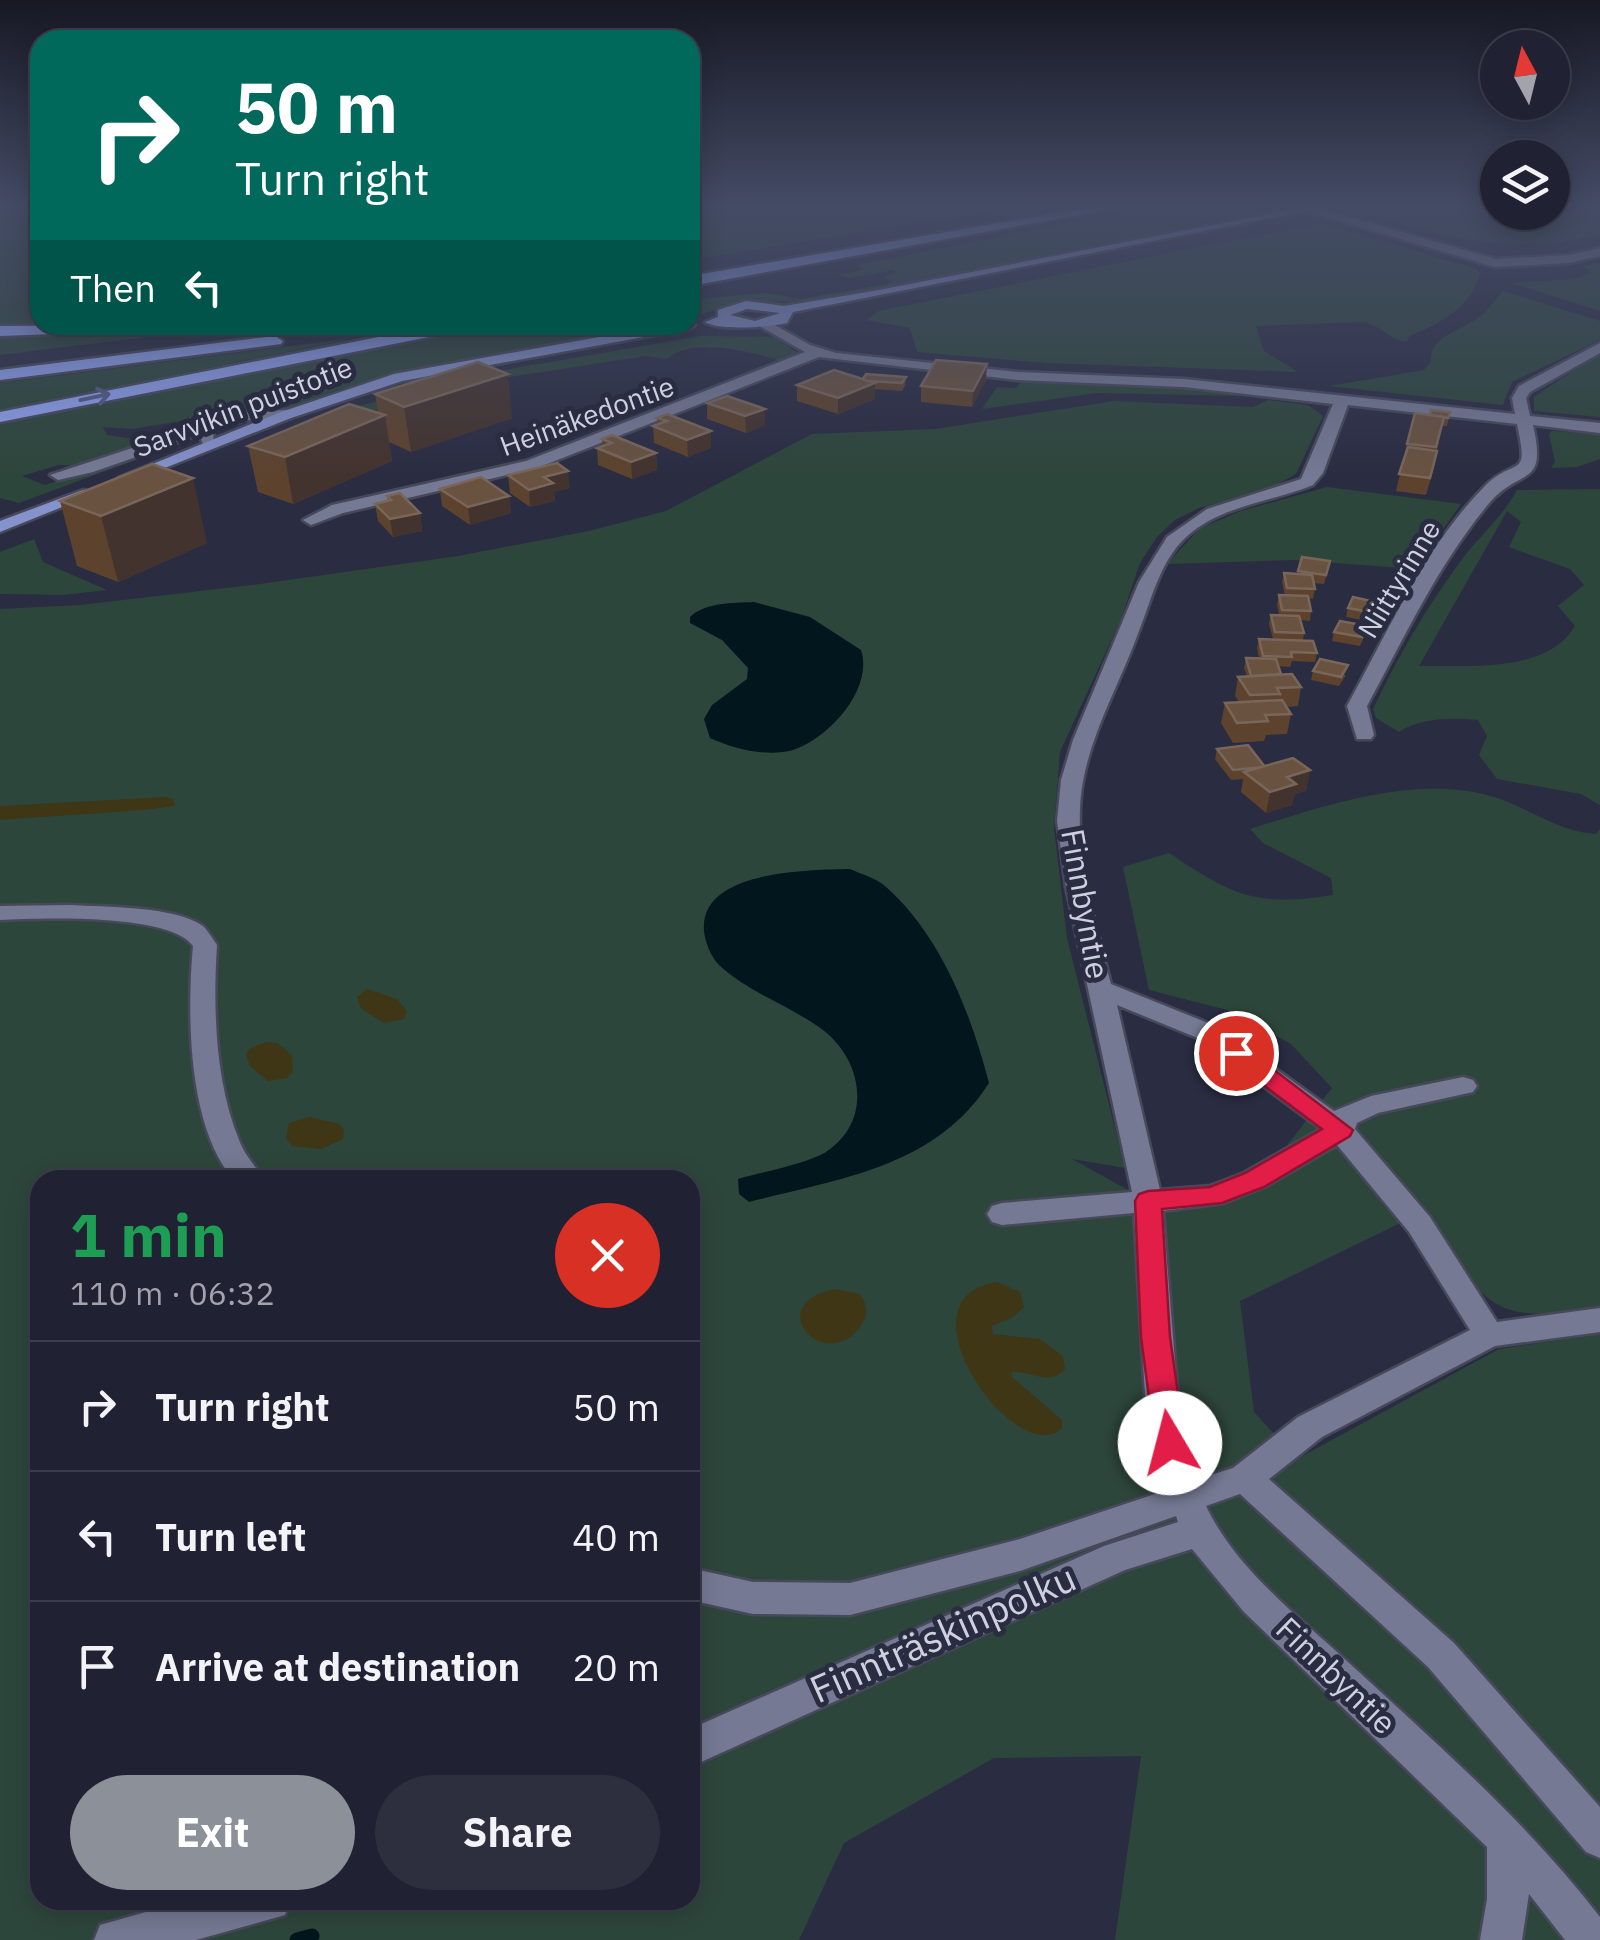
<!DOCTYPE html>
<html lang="en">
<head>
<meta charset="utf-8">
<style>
	body { margin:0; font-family:"IBM Plex Sans",sans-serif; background:#2d2e3e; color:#f1f3f6; height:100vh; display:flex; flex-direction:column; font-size:38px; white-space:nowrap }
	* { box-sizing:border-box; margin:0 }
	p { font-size:32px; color:#a2a3ac }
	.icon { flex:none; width:55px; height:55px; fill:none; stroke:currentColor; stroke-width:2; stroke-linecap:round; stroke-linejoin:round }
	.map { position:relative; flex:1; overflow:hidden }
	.drawer { position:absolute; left:30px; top:1170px; width:670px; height:740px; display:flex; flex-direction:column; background:#202132; border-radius:30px; box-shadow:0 5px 25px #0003,0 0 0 2px #3d3e4d }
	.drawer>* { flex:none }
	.guide { position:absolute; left:30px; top:30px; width:670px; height:305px; border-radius:30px; box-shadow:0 5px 25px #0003,0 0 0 2px #3d3e4d; background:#00695c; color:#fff; overflow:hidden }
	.needle { width:65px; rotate:353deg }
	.fabs { position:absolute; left:1480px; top:30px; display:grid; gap:20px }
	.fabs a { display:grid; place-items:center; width:90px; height:90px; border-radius:50%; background:#202132; box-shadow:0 5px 25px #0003,0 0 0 2px #3d3e4d; font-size:50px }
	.pin { position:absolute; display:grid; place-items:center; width:85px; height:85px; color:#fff; margin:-42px; border:5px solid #fff; border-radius:50%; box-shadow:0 2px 10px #0007 }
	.me { position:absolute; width:110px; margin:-55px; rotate:352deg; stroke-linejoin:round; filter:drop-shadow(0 0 8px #0008) }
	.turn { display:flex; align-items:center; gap:35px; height:210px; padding:0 40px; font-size:45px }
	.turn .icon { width:130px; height:130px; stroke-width:2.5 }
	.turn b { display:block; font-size:70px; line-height:85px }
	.then { display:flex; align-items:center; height:95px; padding:0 40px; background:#0003; gap:20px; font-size:38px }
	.round { display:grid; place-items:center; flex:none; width:105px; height:105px; border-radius:52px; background:#2d2e3e }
	.overview { display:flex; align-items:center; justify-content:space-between; height:170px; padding:0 40px }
	h1 { font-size:60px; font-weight:700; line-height:75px; color:#1e9e55 }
	.action { display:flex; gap:20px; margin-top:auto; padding:20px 40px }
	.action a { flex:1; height:115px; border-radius:60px; background:#8c9099; color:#fff; font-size:40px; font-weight:700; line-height:115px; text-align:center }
	.action a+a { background:#2d2e3e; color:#f1f3f6 }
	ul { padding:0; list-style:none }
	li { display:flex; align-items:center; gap:30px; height:130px; padding:0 40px; border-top:2px solid #3d3e4d }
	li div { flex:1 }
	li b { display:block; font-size:38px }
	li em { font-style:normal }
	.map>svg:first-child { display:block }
	.green { fill:#2d463b; fill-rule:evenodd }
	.sand { fill:#3e3615 }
	.water { fill:#01171d }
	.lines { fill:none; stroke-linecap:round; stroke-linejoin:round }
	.stream { stroke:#01171d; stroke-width:15 }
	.minor-casing { stroke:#47495b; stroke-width:5 }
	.major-casing { stroke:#47495b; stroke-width:5 }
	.highway-casing { stroke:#47495b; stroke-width:5 }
	.minor { fill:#757993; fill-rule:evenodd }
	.major { fill:#8592cb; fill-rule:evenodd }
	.highway { fill:#8fa2f0; fill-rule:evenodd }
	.wall { fill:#5d432d }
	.shaded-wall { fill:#43332e }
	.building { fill:#695240; stroke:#796659; stroke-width:2.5 }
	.oneway { stroke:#525b88 }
	.route { fill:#e11d48; stroke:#92132f; stroke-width:2.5 }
	.labels { text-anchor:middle; stroke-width:10; stroke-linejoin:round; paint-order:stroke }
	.far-street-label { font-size:28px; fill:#ced0df; stroke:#2a2c42 }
	.street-label { font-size:32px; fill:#ced0df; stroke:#2a2c42 }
	.near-street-label { font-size:38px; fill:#ced0df; stroke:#2a2c42 }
</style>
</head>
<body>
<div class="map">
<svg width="1600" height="1940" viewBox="0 0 1600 1940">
	<rect width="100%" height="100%" fill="#2a2c42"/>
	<g class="green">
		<path d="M0,206H40V325H51L0,326Z"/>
		<path d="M690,206H1021L690,260Z"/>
		<path d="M1157,206H1304L1182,227L1165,236L811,301L734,302L690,319V300L765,293L800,299L893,283L884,277L896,273L893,270L849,278L838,275L859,271L862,268L858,265Z"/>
		<path d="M1398,206H1497L1498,212H1552L1553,206H1600V234C1517,258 1440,236 1361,212Z"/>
		<path d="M1321,223L1473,268L1480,272C1474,306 1439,324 1410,336L1407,342C1389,340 1382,326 1364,322L1256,326L1264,351L1298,372L1047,363L917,352L910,328L867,320L878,311Z"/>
		<path d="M1600,263V311L1511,283L1573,279L1592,273L1583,266Z"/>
		<path d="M1503,291L1600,321V340L1512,382L1503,405L1329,386L1424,370L1431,362C1429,335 1462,331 1481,316C1489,309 1496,299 1503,291Z"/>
		<path d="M244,325L0,355V336Z"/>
		<path d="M481,325H665L435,365L340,389L285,409L236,410L185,431L200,418L132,429L103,427L107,435L155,442L82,466L59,465L22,476L45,485L186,438H195L19,503L0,498V422Z"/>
		<path d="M701,336L775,337L799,354L783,362C756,352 689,336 667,359L646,356L503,378L368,412L352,408L469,376Z"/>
		<path d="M355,338L0,411V383Z"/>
		<path d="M1600,353V417L1534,411V397Z"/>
		<path d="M1021,382L1167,387L1243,396L1097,393L982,409L997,387L1016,388Z"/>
		<path d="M1269,400L1308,405L1323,416L1296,474L1273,487L1199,508L1175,520L1157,537L1140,563L1121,619L1060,752L1054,828L1067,938L1125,1168L1072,1159L1148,1201L1150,1211L1277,1158L1332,1088L1291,1044L1227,1010L1149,990L1123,867L1169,853C1233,896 1256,907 1333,895L1331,878L1263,843L1250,829C1324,806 1416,773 1494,797C1529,808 1558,832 1596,834L1600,829V1307C1485,1329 1481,1298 1425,1211L1240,1301L1254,1412L1297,1459L1499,1349L1600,1334V1940H1115L1141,1756L994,1758L844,1843L799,1940H0V609L80,605L260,584L458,556L589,531L666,511L812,434L935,429L1114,401L1253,407ZM40,1180H690V1900H40Z"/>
		<path d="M1552,431L1600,434V459L1577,467L1551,468L1555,462L1549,434Z"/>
		<path d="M1327,487L1461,504L1415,569L1296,560L1167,564L1200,528L1241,511Z"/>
		<path d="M1600,489V805L1581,794L1497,779L1479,755L1487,736L1478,720C1452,718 1422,717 1399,732L1376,718L1373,709C1397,658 1426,608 1460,562C1478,537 1502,518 1517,490ZM1507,511L1521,522L1509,547L1570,569L1584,585L1558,606L1575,626C1547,674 1467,665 1419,666Z"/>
		<path d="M34,539L43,562L107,590L63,595L0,594V552Z"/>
	</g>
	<g class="sand">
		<path d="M167,797L173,799L175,805C165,811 24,817 0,820V806Z"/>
		<path d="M367,989L397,999L407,1011L404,1019L384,1023L361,1009L357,997Z"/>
		<path d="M266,1042L277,1043L292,1055L293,1072L287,1078L268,1081L250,1066L246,1055L249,1049Z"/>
		<path d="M310,1117L339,1124L344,1130L343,1139L321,1149L292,1146L286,1138L289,1123Z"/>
		<path d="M997,1282L1020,1292L1024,1307L1013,1317L992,1326L993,1334L1040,1339L1063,1356L1065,1369C1050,1387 1033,1371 1013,1372L1011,1376L1062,1420V1428C1017,1472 892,1297 997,1282Z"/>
		<path d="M835,1289L860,1294C869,1308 869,1316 858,1329C823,1373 761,1304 835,1289Z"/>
	</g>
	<g class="water">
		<path d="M754,602L810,617L861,650C874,689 828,739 793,750C766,757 734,749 710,738L704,719L712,705L747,679L748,668L722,640L690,623V617C706,602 733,603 754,602Z"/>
		<path d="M850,869C861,874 876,878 885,886C941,935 971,1014 989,1083C936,1167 838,1179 749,1202L739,1194L738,1179C762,1172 806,1164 826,1152C873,1121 863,1061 823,1030C791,1006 749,993 719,965C711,957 705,942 704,931C699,870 809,870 850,869Z"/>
	</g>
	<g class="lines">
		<path class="stream" d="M297,1940L312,1936"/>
		<defs>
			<g id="minor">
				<path d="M1310,206L1496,259L1569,255L1600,248V256L1569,263L1495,267L1306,211Z"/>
				<path d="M766,320L810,345L836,353L1018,372L1184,379L1515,414L1512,398L1519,386L1600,343V353L1530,392L1526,398L1530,416L1600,423V433L1533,425C1548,491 1519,465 1486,507C1437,567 1404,638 1367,706L1374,735L1371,739H1357L1347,706C1388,632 1424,548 1484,487C1515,455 1530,483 1517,424L1348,405L1323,473L1313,485C1274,501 1226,505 1192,532C1161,556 1153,596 1139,631C1121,681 1093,728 1083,781C1071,846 1095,921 1111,984L1218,1027L1334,1111L1371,1096L1463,1077L1473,1080L1477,1086L1473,1092L1378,1113L1357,1123L1355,1129L1430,1217L1497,1322L1600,1308V1332L1495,1346L1322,1437L1269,1479L1454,1643L1600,1807V1858L1586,1852L1428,1667L1240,1494L1206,1506C1236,1569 1298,1616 1349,1663C1437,1744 1527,1822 1600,1917V1940H1565L1529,1894L1522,1940H1480L1487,1899V1847L1244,1612L1192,1549L1125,1570L690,1767V1729L1104,1546L1178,1522L1176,1516L1020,1571L850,1615L753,1614L690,1600V1568L753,1582L850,1583L1020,1539L1164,1491L1146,1412L1134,1213L1002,1225L992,1222L987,1214L992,1206L1002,1203L1132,1192L1066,887L1057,821L1061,780L1073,740L1139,582L1167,537L1207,509L1301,479L1333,404L1184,387L1018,380L819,357L537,468L343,513L311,525L303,520L332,505L526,461L805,352L761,327L759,324ZM1117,1005L1200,1039L1321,1129L1244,1173L1210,1186L1160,1190ZM1337,1145L1409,1232L1470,1330L1298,1417L1233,1468L1195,1480L1179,1412L1163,1211L1223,1203L1264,1187Z"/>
				<path d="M286,410L294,415L291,418L245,420L214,430L213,444H203L199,435L93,472L58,480L50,475L239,413Z"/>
				<path d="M70,905C104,907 175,906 203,926C208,931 213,939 217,945C213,1008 215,1081 239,1140C245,1156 256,1166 264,1180H234C187,1127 187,1012 193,946C170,913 39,918 0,920V906Z"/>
				<path d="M188,1900H291L285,1915L196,1940H94L100,1925Z"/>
			</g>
			<g id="major">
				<path d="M1310,206H1331L793,312L787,323C768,327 720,331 705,322L718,317V310L746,301L784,306L879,290ZM747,309L780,313L755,321L730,315Z"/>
				<path d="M690,321L695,325L688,329L402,381L291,418L132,481L118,478L281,412L394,374L665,325H690Z"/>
				<path d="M83,490L97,493L0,532V521Z"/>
			</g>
			<g id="highway">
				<path d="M1099,206H1127L690,286V276Z"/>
				<path d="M167,325L159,330L0,336V326Z"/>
				<path d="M270,325H318L310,330L253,337L245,332Z"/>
				<path d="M439,325H472L464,330L0,422V412Z"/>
				<path d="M275,336L283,341L281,344L0,380V370Z"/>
			</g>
		</defs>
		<use href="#minor" class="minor-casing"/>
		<use href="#major" class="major-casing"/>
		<use href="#highway" class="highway-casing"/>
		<use href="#minor" class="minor"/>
		<use href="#major" class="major"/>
		<use href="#highway" class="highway"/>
	</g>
	<g class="wall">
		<path d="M906,377L905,385L902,391L875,389V399L838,414L797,401V385Z"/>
		<path d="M986,380L972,407L921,402V386Z"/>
		<path d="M375,394L512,418L411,452L389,442L392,461L293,504L258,492L248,446L378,413Z"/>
		<path d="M707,403L765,409V425L746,433L707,419Z"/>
		<path d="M1450,412L1447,426H1442L1434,467L1426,495L1396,491L1407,444L1430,415Z"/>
		<path d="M667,414L711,448L688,457L654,443L653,426L658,425L657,418Z"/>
		<path d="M602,439L656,453L657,470L632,479L598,465L597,448L602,446Z"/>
		<path d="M508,475L570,488L554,492L555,501L530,507L510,493Z"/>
		<path d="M440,489L509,496L511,513L470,525L442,506Z"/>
		<path d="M387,496L420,513L422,531L393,537L378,521L375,504L388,501Z"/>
		<path d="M60,501L207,543L118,582L77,566Z"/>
		<path d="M1302,557L1330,561L1324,584L1313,583L1315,589L1313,599L1309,598L1311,611L1310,621L1300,620L1304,633L1303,640L1317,653L1315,662L1292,661L1290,667L1278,666L1281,674L1301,687L1298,706L1287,707L1291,714L1287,734L1266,735L1264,741L1233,743L1221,723L1225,703L1239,702L1235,696L1238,677L1247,676L1244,668L1246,658H1259L1257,648L1259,639H1273L1269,624L1271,615H1279L1277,604L1279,595H1285L1282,582L1284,573L1297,574Z"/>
		<path d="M1380,603L1378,612L1373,622L1346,617L1348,608Z"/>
		<path d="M1367,626L1365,635L1360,646L1332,641L1334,632Z"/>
		<path d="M1313,671L1346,675L1339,686L1311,680Z"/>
		<path d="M1217,749L1264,766L1310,770L1306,791L1295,794L1292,805L1266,813L1241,792L1243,779L1231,780L1215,759Z"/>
	</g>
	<g class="shaded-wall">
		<path d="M987,364L986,380L972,407L973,391Z"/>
		<path d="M508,374L512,418L411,452L404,407Z"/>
		<path d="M875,383V399L838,414V398Z"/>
		<path d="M765,409V425L746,433L745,416Z"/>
		<path d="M385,415L392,461L293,504L285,457Z"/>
		<path d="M711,431V448L688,457L687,440Z"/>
		<path d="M656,453L657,470L632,479L631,462Z"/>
		<path d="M568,471L570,488L554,492L555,501L530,507L529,490L544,477Z"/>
		<path d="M193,478L207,543L118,582L101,516Z"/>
		<path d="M509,496L511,513L470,525L468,507Z"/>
		<path d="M420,513L422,531L393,537L390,519Z"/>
		<path d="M1310,770L1306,791L1295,794L1292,805L1266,813L1270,792L1287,777Z"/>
	</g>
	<g class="building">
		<path d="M936,360L987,364L973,391L921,386Z"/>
		<path d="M478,362L508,374L404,407L375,394Z"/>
		<path d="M834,370L875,383L838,398L797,385Z"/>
		<path d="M866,374L906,377L902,383L868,381L863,379Z"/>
		<path d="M727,396L765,409L745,416L707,403Z"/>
		<path d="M349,404L385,415L285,457L248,446Z"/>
		<path d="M1431,410L1450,412L1448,418L1430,415Z"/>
		<path d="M1415,413L1444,417L1436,447L1407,444Z"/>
		<path d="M667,414L711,431L687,440L653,426L667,421L657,418Z"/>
		<path d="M612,435L656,453L631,462L597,448L612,443L602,439Z"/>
		<path d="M1408,447L1437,451L1430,478L1399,474Z"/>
		<path d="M557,463L568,471L544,477L553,483L529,490L508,475Z"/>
		<path d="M152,464L193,478L101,516L60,501Z"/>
		<path d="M481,477L509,496L468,507L440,489Z"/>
		<path d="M400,493L420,513L390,519L375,504L391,500L387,496Z"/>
		<path d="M1302,557L1330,561L1326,575L1298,571Z"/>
		<path d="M1284,573L1312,575L1315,589L1287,588Z"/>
		<path d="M1279,595L1308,596L1311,611L1282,610Z"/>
		<path d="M1353,597L1380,603L1375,613L1348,608Z"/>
		<path d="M1271,615L1299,616L1304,633L1275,632Z"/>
		<path d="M1340,621L1367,626L1362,637L1334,632Z"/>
		<path d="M1259,639L1313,641L1317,653L1291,652L1292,657L1263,656Z"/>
		<path d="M1246,658L1276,659L1281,674L1251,676Z"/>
		<path d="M1320,659L1348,665L1341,677L1313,671Z"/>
		<path d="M1292,674L1301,687L1277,688L1280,694L1250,695L1238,677Z"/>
		<path d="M1282,700L1291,714L1265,715L1268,721L1237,723L1225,703Z"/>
		<path d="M1248,745L1265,767L1233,770L1217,749Z"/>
		<path d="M1293,758L1310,770L1287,777L1296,784L1270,792L1244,772Z"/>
	</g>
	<defs><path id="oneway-shaft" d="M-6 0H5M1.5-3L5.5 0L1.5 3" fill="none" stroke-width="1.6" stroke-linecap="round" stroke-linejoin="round" transform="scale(2.5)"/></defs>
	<use class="oneway" href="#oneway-shaft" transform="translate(95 397) rotate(-12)"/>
	<linearGradient id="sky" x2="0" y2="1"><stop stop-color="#171824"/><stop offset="0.43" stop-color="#444b65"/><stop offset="1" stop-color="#444b65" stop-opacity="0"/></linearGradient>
	<rect width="1600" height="477" fill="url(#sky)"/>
	<path class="route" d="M1236,1045L1244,1047L1353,1130L1350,1136L1264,1187L1222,1203L1162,1209L1170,1337L1185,1443L1181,1452L1170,1456L1159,1452L1155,1443L1141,1337L1135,1201L1139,1194L1148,1191L1210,1187L1245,1173L1322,1129L1227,1058L1223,1053L1227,1047Z"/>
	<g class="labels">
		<g class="far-street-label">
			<text transform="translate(243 407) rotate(-21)" y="10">Sarvvikin puistotie</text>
			<text transform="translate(587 416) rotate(-20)" y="10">Heinäkedontie</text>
			<text transform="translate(1399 579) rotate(-59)" y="10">Niittyrinne</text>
		</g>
		<g class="street-label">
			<text transform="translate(1085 904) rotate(80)" y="11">Finnbyntie</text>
			<text transform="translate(1336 1676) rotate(44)" y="11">Finnbyntie</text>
		</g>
		<g class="near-street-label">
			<text transform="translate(943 1634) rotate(-24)" y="13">Finnträskinpolku</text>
		</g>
	</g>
</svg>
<div class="fabs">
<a><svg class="needle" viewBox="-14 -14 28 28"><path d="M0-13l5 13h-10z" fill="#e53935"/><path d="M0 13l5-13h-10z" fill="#a2a3ac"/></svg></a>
<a><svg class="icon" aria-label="layers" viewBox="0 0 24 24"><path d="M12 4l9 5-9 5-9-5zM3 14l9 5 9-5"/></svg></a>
</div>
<div class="pin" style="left:1236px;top:1053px;background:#d93025"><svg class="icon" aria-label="arrive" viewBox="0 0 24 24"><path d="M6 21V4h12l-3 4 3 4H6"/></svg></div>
<svg class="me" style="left:1170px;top:1443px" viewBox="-20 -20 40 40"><circle r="19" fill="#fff"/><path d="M0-13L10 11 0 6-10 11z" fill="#e11d48"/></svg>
<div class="guide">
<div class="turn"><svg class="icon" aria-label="right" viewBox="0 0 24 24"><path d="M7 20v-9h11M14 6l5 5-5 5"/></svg><div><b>50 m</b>Turn right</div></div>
<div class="then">Then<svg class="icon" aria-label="left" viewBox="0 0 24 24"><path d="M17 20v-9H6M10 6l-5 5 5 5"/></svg></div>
</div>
<section class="drawer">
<div class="overview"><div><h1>1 min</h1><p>110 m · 06:32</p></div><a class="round" style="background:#d93025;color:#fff"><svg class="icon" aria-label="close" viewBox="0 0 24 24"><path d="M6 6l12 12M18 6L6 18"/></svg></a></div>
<ul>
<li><svg class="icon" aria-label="right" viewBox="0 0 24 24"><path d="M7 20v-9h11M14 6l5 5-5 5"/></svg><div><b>Turn right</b></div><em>50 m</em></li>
<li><svg class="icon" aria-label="left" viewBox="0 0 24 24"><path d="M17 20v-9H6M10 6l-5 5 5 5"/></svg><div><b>Turn left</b></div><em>40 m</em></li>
<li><svg class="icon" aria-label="arrive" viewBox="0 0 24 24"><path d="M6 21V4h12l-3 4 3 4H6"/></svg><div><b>Arrive at destination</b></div><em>20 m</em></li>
</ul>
<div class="action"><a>Exit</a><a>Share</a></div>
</section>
</div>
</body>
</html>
